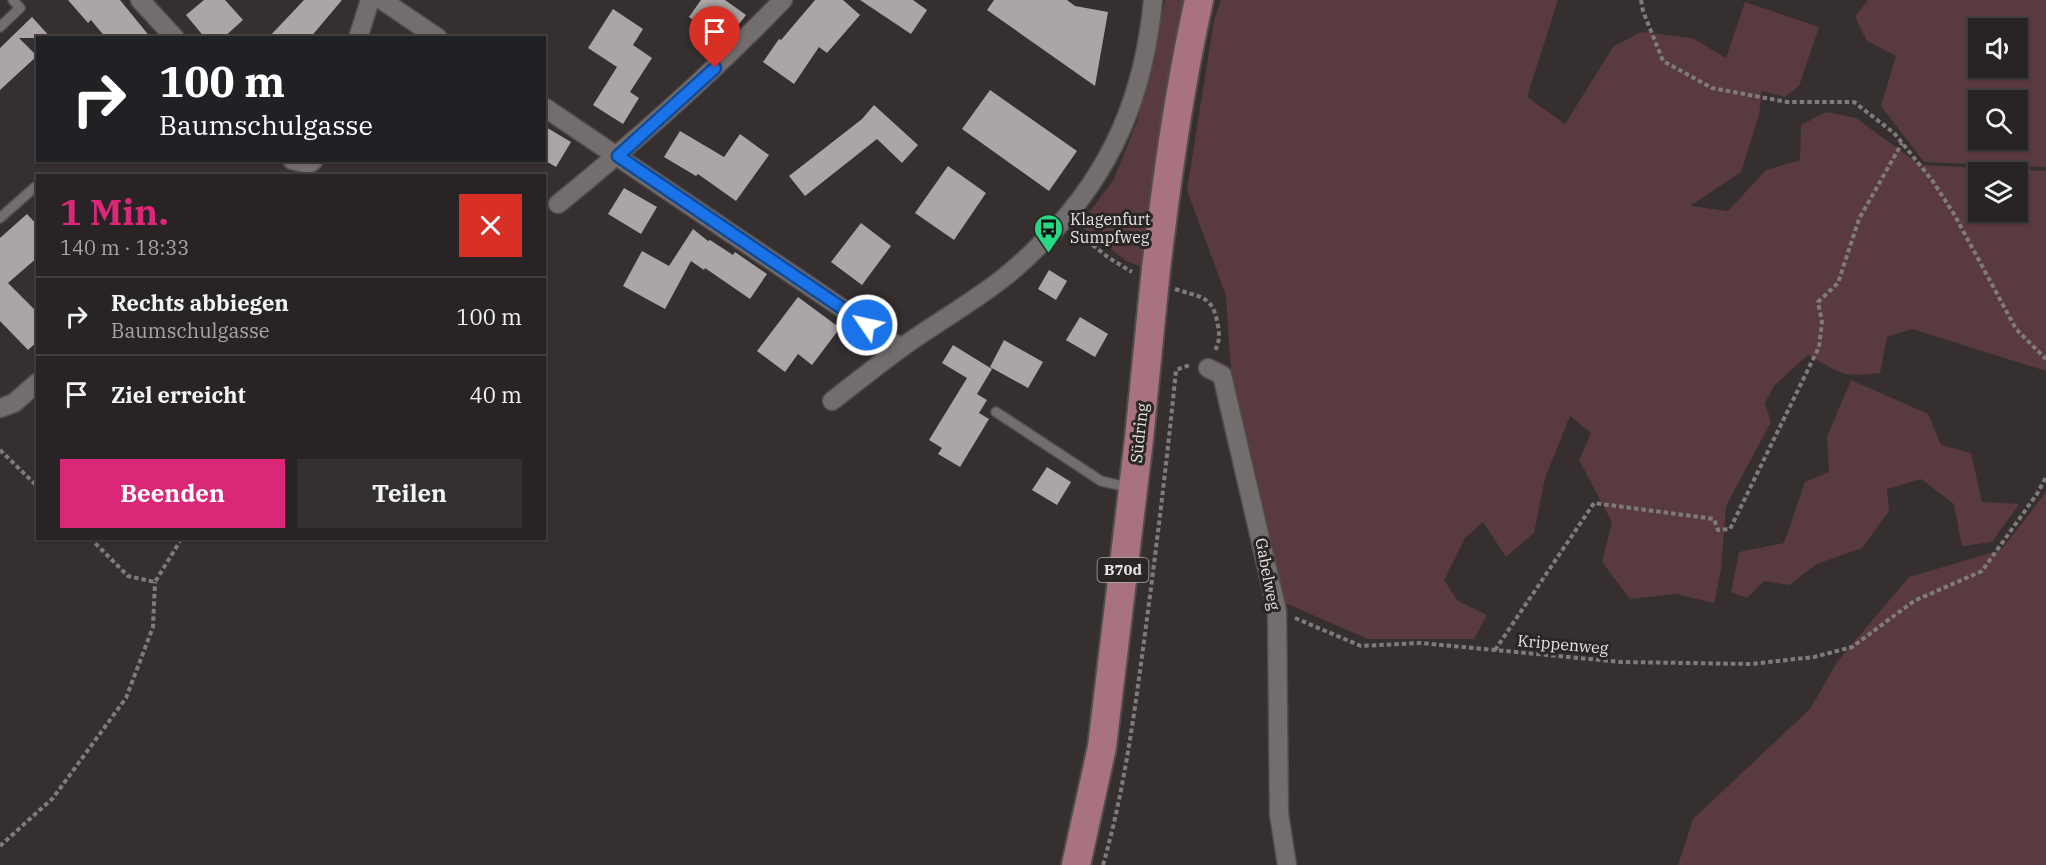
<!DOCTYPE html>
<html lang="de">
<head>
<meta charset="utf-8">
<style>
	body { margin:0; font-family:"IBM Plex Serif",serif; background:#342f31; color:#f1f3f6; height:100vh; display:flex; flex-direction:column; font-size:22px; white-space:nowrap }
	* { box-sizing:border-box; margin:0 }
	p { font-size:20px; color:#a5a4a6 }
	.icon { flex:none; width:33px; height:33px; fill:none; stroke:currentColor; stroke-width:2; stroke-linecap:round; stroke-linejoin:round }
	.map { position:relative; flex:1; overflow:hidden }
	.sheet { position:absolute; left:36px; top:174px; width:510px; height:366px; display:flex; flex-direction:column; background:#282324; border-radius:0px; box-shadow:0 2px 4px #0004,0 0 0 2px #444041 }
	.sheet>* { flex:none }
	.hud { position:absolute; left:36px; top:36px; width:510px; height:126px; border-radius:0px; box-shadow:0 2px 4px #0004,0 0 0 2px #444041; background:#202124; color:#fff; overflow:hidden }
	.fabs { position:absolute; left:1968px; top:18px; display:grid; gap:12px }
	.fabs a { display:grid; place-items:center; width:60px; height:60px; border-radius:0px; background:#282324; box-shadow:0 2px 4px #0004,0 0 0 2px #444041; font-size:30px }
	.pin { position:absolute; display:grid; place-items:center; width:51px; height:51px; color:#fff; margin:-62px -26px; border-radius:50% 50% 50% 0; rotate:-45deg; box-shadow:0 0 6px #0007 }
	.pin .icon { rotate:45deg }
	.me { position:absolute; width:66px; margin:-33px; rotate:304deg; stroke-linejoin:round; filter:drop-shadow(0 0 4px #0008) }
	.turn { display:flex; align-items:center; gap:21px; height:126px; padding:0 24px; font-size:27px }
	.turn .icon { width:78px; height:78px; stroke-width:2.5 }
	.turn b { display:block; font-size:42px; line-height:51px }
	.round { display:grid; place-items:center; flex:none; width:63px; height:63px; border-radius:0px; background:#342f31 }
	.overview { display:flex; align-items:center; justify-content:space-between; height:102px; padding:0 24px }
	h1 { font-size:36px; font-weight:800; line-height:45px; color:#db2777 }
	.button { display:flex; gap:12px; margin-top:auto; padding:12px 24px }
	.button a { flex:1; height:69px; border-radius:0px; background:#db2777; color:#fff; font-size:24px; font-weight:800; line-height:69px; text-align:center }
	.button a+a { background:#342f31; color:#f1f3f6 }
	ul { padding:0; list-style:none }
	li { display:flex; align-items:center; gap:18px; height:78px; padding:0 24px; border-top:2px solid #444041 }
	li div { flex:1 }
	li b { display:block; font-size:22px }
	li em { font-style:normal }
	.map>svg:first-child { display:block }
	.green { fill:#593a40; fill-rule:evenodd }
	.building { fill:#aca5a6 }
	.lines { fill:none; stroke-linecap:round; stroke-linejoin:round }
	.lane-casing { stroke:#524c4d; stroke-width:12 }
	.street-casing { stroke:#524c4d; stroke-width:21 }
	.primary-casing { stroke:#524c4d; stroke-width:32 }
	.path { stroke:#807b7b; stroke-width:4; stroke-dasharray:4.5 3; stroke-linecap:butt }
	.lane { stroke:#746d6e; stroke-width:9 }
	.street { stroke:#746d6e; stroke-width:18 }
	.primary { stroke:#a8737f; stroke-width:28 }
	.primary-bridge-casing { stroke:#524c4d; stroke-width:32; stroke-linecap:butt }
	.primary-bridge { stroke:#a8737f; stroke-width:28 }
	.route-casing { stroke:#114b97; stroke-width:15 }
	.route { stroke:#1a73e8; stroke-width:10 }
	.labels { text-anchor:middle; stroke-width:6; stroke-linejoin:round; paint-order:stroke }
	.shield { fill:#2b2626; stroke:#afaaaa; stroke-width:1.5 }
	.shield-label { font-size:15px; font-weight:bold; fill:#e7e3e3 }
	.poi-label { font-size:16px; fill:#e7e3e3; stroke:#2b2626; text-anchor:start }
	.street-label { font-size:16px; fill:#e7e3e3; stroke:#2b2626 }
</style>
</head>
<body>
<div class="map">
<svg width="2046" height="865" viewBox="0 0 2046 865">
	<rect width="100%" height="100%" fill="#352f30"/>
	<g class="green">
		<path d="M1165,0H1184L1158,142L1143,267L1126,261L1080,225L1114,179L1138,119Z"/>
		<path d="M1221,0H1558L1527,97L1565,124L1613,47L1641,32L1692,38L1726,58L1745,2L1819,27L1799,86L1785,97L1762,91L1759,115L1741,172L1690,206L1728,211L1766,170L1800,160L1801,125L1826,112L1856,118L1920,165L2046,171V371L1912,329L1887,337L1880,373C1842,378 1841,373 1808,355L1774,386L1765,403L1771,422L1726,506L1721,570L1714,603L1676,594L1630,599L1602,562L1612,522L1579,460L1591,433L1570,416L1545,478L1534,533L1506,557L1483,522L1465,538L1444,580L1458,601L1487,615L1474,639H1368L1285,603L1231,371L1226,296L1187,190L1214,20ZM2018,172V212H1978V172Z"/>
		<path d="M1868,0H2046V167L1924,162L1881,106L1896,56L1867,41L1855,17ZM1978,28H2018V68H1978ZM2018,100V140H1978V100Z"/>
		<path d="M1851,380L1928,414L1941,445L1971,453L1982,502L2019,504L1992,542L1962,546L1954,504L1921,479L1887,489L1889,511L1862,548L1817,564L1789,585L1764,581L1747,598L1731,592L1739,552L1784,543L1805,482L1829,472L1827,437Z"/>
		<path d="M2046,492V865H1678L1693,819L1810,709L1837,662L1909,577L2001,550Z"/>
	</g>
	<g class="building">
		<path d="M68,0H120L151,38H106L91,20L88,23Z"/>
		<path d="M204,0H225L243,20L223,38H205L186,15Z"/>
		<path d="M304,0H342L310,38H268Z"/>
		<path d="M701,0H725L746,15L725,42L689,17Z"/>
		<path d="M815,0H843L860,15L827,53L819,47L794,84L763,62L779,39L781,40Z"/>
		<path d="M860,0H913L927,10L911,34Z"/>
		<path d="M994,0H1067L1075,6L1108,12L1095,86L987,10Z"/>
		<path d="M613,9L643,29L633,45L652,58L630,92L639,98L623,124L593,105L617,67L588,48Z"/>
		<path d="M32,17L51,38H19L37,56L0,90V48Z"/>
		<path d="M990,90L1077,151L1049,191L962,129Z"/>
		<path d="M874,105L918,145L902,163L877,139L805,196L789,176L862,119Z"/>
		<path d="M544,126L571,142L556,167L544,160Z"/>
		<path d="M680,131L724,157L740,134L769,155L736,201L698,174L696,176L664,157Z"/>
		<path d="M948,166L986,193L954,240L915,213Z"/>
		<path d="M624,188L657,207L641,234L608,214Z"/>
		<path d="M27,214L38,226V257L8,283L38,313V341L28,350L0,321V238Z"/>
		<path d="M861,223L891,246L862,285L831,262Z"/>
		<path d="M693,229L708,241L710,240L733,255L735,252L767,274L750,299L705,268L704,270L691,261L665,309L623,286L642,251L669,266Z"/>
		<path d="M1049,270L1067,281L1056,300L1038,289Z"/>
		<path d="M798,297L840,328L812,365L798,354L785,372L757,351Z"/>
		<path d="M1080,317L1108,334L1095,357L1066,340Z"/>
		<path d="M1004,340L1043,362L1028,388L990,367Z"/>
		<path d="M953,345L992,369L977,394L987,400L979,413L989,419L960,467L938,454L942,448L929,440L967,378L942,363Z"/>
		<path d="M1047,467L1071,482L1057,505L1032,490Z"/>
	</g>
	<g class="lines">
		<defs>
			<g id="lane">
				<path d="M0,27L20,8L13,0"/>
				<path d="M0,218L35,187"/>
				<path d="M996,412L1101,481L1131,488"/>
			</g>
			<g id="street">
				<path d="M140,0L175,38"/>
				<path d="M382,0L438,38"/>
				<path d="M358,38L370,0"/>
				<path d="M544,107L901,348"/>
				<path d="M292,160L309,164L314,160"/>
				<path d="M558,204C637,140 712,73 783,0"/>
				<path d="M1208,368L1222,375L1277,611L1279,814L1287,865"/>
				<path d="M832,401C855,383 878,365 901,348C934,324 970,304 1002,279C1018,267 1032,253 1046,239C1113,170 1144,95 1153,0"/>
				<path d="M0,408L14,403L38,382"/>
			</g>
			<g id="primary">
				<path d="M1156,269C1167,178 1179,89 1199,0"/>
				<path d="M1076,865L1102,747L1139,439L1153,298"/>
			</g>
		</defs>
		<use href="#lane" class="lane-casing"/>
		<use href="#street" class="street-casing"/>
		<use href="#primary" class="primary-casing"/>
		<g class="path">
			<path d="M1641,0L1643,11L1663,61L1712,88L1787,102H1854L1894,133L1932,180L1954,214L2016,329L2046,359"/>
			<path d="M1075,231L1109,258L1132,272"/>
			<path d="M1175,289C1202,298 1213,295 1218,326C1220,337 1219,343 1214,353"/>
			<path d="M0,450L38,487"/>
			<path d="M90,538L128,576L155,582L182,538"/>
			<path d="M1295,618L1361,646L1421,643L1621,662L1751,664L1814,657L1852,647L1914,601L1982,571L2037,494L2046,477"/>
			<path d="M1495,650L1594,503L1714,519L1718,530L1730,529L1819,347L1822,322L1818,302L1838,283L1859,219L1902,143"/>
			<path d="M0,846L53,798L126,698L153,627L155,582"/>
			<path d="M1103,865C1124,792 1134,716 1144,641C1156,551 1167,461 1176,370L1190,365"/>
		</g>
		<use href="#lane" class="lane"/>
		<use href="#street" class="street"/>
		<use href="#primary" class="primary"/>
		<defs>
			<path id="primary-bridge" d="M1153,298L1156,269"/>
		</defs>
		<use href="#primary-bridge" class="primary-bridge-casing"/>
		<use href="#primary-bridge" class="primary-bridge"/>
	</g>
	<g class="lines">
		<defs>
			<path id="route" d="M715,68L618,156L867,325"/>
		</defs>
		<use href="#route" class="route-casing"/>
		<use href="#route" class="route"/>
	</g>
	<defs>
		<symbol id="bus-pin" viewBox="-11 -11 22 30"><path d="M0 17L-7.5 6A9.5 9.5 0 1 1 7.5 6Z" fill="#27d885" stroke="#2b2626"/><path d="M-5-6H5V4H4V6H2V4H-2V6H-4V4H-5ZM-3.5-4V0h7V-4ZM-3.5 1.2v1.5H-2V1.2ZM2 1.2v1.5H3.5V1.2Z" fill="#111"/></symbol>
	</defs>
	<g fill-rule="evenodd">
		<use href="#bus-pin" x="1032" y="212" width="33" height="45"/>
	</g>
	<g class="labels">
		<rect class="shield" x="1097.5" y="558" width="51" height="24" rx="4.5"/>
		<g class="shield-label">
			<text x="1123" y="575">B70d</text>
		</g>
		<g class="poi-label">
			<text x="1070" y="225">Klagenfurt<tspan x="1070" dy="18">Sumpfweg</tspan></text>
		</g>
		<g class="street-label">
			<text transform="translate(1139 433) rotate(-84)" y="6">Südring</text>
			<text transform="translate(1268 574) rotate(79)" y="6">Gabelweg</text>
			<text transform="translate(1563 644) rotate(5)" y="6">Krippenweg</text>
		</g>
	</g>
</svg>
<div class="fabs">
<a><svg class="icon" aria-label="sound" viewBox="0 0 24 24"><path d="M4 9h4l5-4v14l-5-4H4zM17 9q2 3 0 6"/></svg></a>
<a><svg class="icon" aria-label="search" viewBox="0 0 24 24"><circle cx="10" cy="10" r="6"/><path d="M15 15l6 6"/></svg></a>
<a><svg class="icon" aria-label="layers" viewBox="0 0 24 24"><path d="M12 4l9 5-9 5-9-5zM3 14l9 5 9-5"/></svg></a>
</div>
<div class="pin" style="left:715px;top:68px;background:#d93025"><svg class="icon" aria-label="arrive" viewBox="0 0 24 24"><path d="M6 21V4h12l-3 4 3 4H6"/></svg></div>
<svg class="me" style="left:867px;top:325px" viewBox="-20 -20 40 40"><circle r="17" fill="#1a73e8" stroke="#fff" stroke-width="3"/><path d="M0-11L8 9 0 5-8 9z" fill="#fff"/></svg>
<div class="hud">
<div class="turn"><svg class="icon" aria-label="right" viewBox="0 0 24 24"><path d="M7 20v-9h11M14 6l5 5-5 5"/></svg><div><b>100 m</b>Baumschulgasse</div></div>
</div>
<section class="sheet">
<div class="overview"><div><h1>1 Min.</h1><p>140 m · 18:33</p></div><a class="round" style="background:#d93025;color:#fff"><svg class="icon" aria-label="close" viewBox="0 0 24 24"><path d="M6 6l12 12M18 6L6 18"/></svg></a></div>
<ul>
<li><svg class="icon" aria-label="right" viewBox="0 0 24 24"><path d="M7 20v-9h11M14 6l5 5-5 5"/></svg><div><b>Rechts abbiegen</b><p>Baumschulgasse</p></div><em>100 m</em></li>
<li><svg class="icon" aria-label="arrive" viewBox="0 0 24 24"><path d="M6 21V4h12l-3 4 3 4H6"/></svg><div><b>Ziel erreicht</b></div><em>40 m</em></li>
</ul>
<div class="button"><a>Beenden</a><a>Teilen</a></div>
</section>
</div>
</body>
</html>
